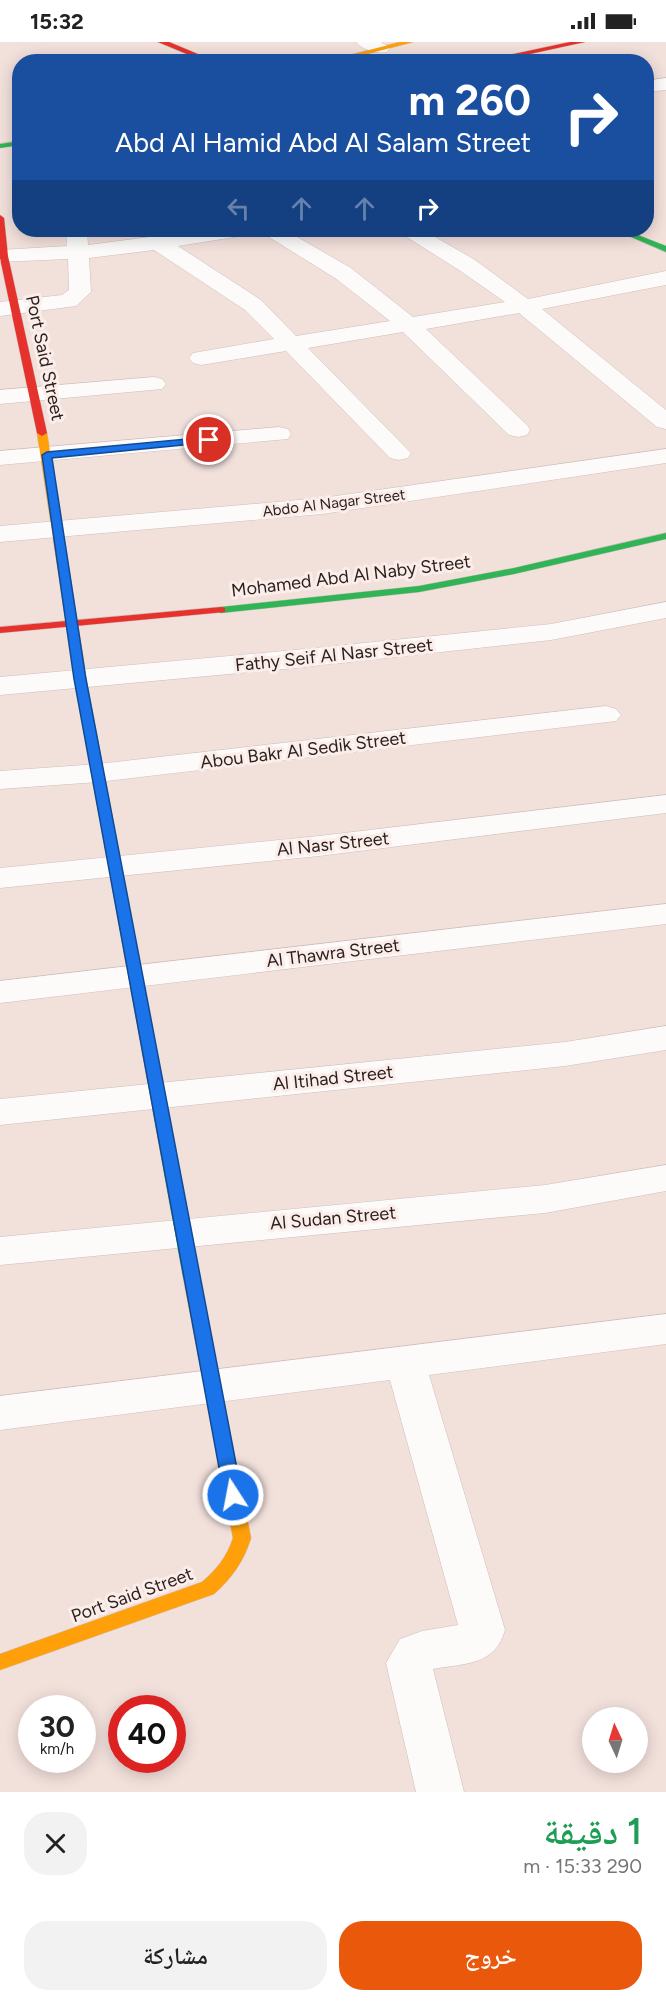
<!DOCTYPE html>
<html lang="ar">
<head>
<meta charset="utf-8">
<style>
	body { margin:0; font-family:Figtree,"Noto Naskh Arabic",sans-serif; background:#f2f2f2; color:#222; direction:rtl; height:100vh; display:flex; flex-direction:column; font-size:22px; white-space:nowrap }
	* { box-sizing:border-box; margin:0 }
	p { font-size:20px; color:#767676 }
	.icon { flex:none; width:33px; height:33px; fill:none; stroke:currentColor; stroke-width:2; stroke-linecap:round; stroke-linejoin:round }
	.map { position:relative; height:1750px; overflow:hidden; direction:ltr }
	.sheet { display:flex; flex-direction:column; background:#fff; flex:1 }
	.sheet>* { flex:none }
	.banner { position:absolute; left:12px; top:12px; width:642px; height:183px; border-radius:24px; box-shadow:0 3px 15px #0003; direction:rtl; background:#1a4fa0; color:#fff; overflow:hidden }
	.needle { width:39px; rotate:356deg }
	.buttons { position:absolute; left:582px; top:1665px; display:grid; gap:12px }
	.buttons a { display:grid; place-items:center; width:66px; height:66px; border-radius:50%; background:#fff; box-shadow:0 3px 15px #0003; font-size:30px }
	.speed { position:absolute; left:18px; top:1653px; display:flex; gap:12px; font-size:30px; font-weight:700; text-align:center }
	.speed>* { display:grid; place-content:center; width:78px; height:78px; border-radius:50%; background:#fff; box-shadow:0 3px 15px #0003; line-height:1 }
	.speed small { font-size:15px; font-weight:400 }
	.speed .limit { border:9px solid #d22; background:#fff; color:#111 }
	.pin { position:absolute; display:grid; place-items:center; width:51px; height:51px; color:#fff; margin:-26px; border:3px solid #fff; border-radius:50%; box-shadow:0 2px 6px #0007 }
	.me { position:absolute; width:66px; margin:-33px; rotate:349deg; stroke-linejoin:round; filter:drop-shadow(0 0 4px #0008) }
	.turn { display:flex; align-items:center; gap:21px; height:126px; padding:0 24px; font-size:27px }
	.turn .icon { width:78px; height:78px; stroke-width:2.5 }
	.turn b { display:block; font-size:42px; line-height:51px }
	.lanes { display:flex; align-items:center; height:57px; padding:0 24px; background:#0003; justify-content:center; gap:30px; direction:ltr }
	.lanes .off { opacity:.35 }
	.round { display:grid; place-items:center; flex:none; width:63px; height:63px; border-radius:24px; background:#f2f2f2 }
	.head { display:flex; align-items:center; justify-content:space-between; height:102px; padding:0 24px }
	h1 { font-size:36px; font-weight:600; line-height:45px; color:#1e9e55 }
	.cta { display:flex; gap:12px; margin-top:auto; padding:12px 24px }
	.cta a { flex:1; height:69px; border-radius:24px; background:#ea580c; color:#fff; font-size:24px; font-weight:600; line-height:69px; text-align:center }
	.cta a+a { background:#f2f2f2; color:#222 }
	.status { display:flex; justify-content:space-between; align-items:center; height:42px; padding:0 30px; background:#fff; direction:ltr }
	.status svg { height:16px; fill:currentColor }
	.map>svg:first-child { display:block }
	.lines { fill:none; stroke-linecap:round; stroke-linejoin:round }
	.street-casing { stroke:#ccbfba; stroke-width:1 }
	.fast-casing { stroke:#ccbfba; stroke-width:1 }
	.slow-casing { stroke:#ccbfba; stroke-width:1 }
	.jam-casing { stroke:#ccbfba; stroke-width:1 }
	.street { fill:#fdfafa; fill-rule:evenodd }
	.fast { fill:#30b455; fill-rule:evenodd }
	.slow { fill:#ff9f0a; fill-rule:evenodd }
	.jam { fill:#e5322d; fill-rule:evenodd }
	.route { fill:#1a73e8; stroke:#114b97; stroke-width:1.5 }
	.labels { text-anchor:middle; stroke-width:6; stroke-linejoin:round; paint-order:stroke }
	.far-street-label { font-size:15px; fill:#2a1f1b; stroke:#fbede9 }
	.street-label { font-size:18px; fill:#2a1f1b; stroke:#fbede9 }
</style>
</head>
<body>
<div class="status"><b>15:32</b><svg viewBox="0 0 49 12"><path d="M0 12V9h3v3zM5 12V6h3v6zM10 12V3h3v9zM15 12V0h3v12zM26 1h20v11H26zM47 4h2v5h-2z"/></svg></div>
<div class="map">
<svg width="666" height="1750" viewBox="0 0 666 1750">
	<rect width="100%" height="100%" fill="#f2e0db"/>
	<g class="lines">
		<defs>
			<g id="street">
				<path d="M356,0H381L390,6L387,10C378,12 362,8 356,0Z"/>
				<path d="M666,36V48L646,50V39Z"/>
				<path d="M66,188H87L88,203L203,188H251L248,192L241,194L178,204L261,258L296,294L390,279L335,236L264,192L261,188H285L351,226L413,275L505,260L459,228L402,192L399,188H423L475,218L528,257L666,229V243L542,267L666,368V387L657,385L519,271L426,287L527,383L530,388L527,393L518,395L509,393L403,290L308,306L411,411L408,416L399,418L390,416L286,309L201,323L193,321L189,316L193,311L274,297L245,268L154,208L89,216L91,250L76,264L0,274V260L62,253L69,248L68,217L0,220V208L67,204Z"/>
				<path d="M154,335L162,337L166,342L162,347L0,362V348Z"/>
				<path d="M279,385L288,387L291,392L288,397L0,423V409Z"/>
				<path d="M666,407V421L322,472L0,500V484L322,456Z"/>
				<path d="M666,560V576L551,598L295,626L0,653V635L295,608L551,582Z"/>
				<path d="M606,664L616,667L621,673L616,679L98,740L0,747V729L98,722Z"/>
				<path d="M666,753V771L319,814L0,846V826L319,794Z"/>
				<path d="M666,862V882L0,961V939Z"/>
				<path d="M666,984V1008L565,1024L0,1083V1057L565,1000Z"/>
				<path d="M666,1123V1149L545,1171L0,1223V1195L545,1143Z"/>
				<path d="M666,1272V1302L429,1333L505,1588C495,1624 465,1621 433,1627L464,1750H416L386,1621L400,1597L422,1589L458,1583L390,1338L0,1388V1354Z"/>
			</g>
			<g id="fast">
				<path d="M20,99V103L0,106V102Z"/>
				<path d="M615,188H625L666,204V210Z"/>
				<path d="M666,491V497L514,532L419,550L221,571L215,568L221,565L419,544L514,526Z"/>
				<path d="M82,642L88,646L199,1235L197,1239L191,1241L185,1239L183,1235L76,646Z"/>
			</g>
			<g id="slow">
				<path d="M400,0H413L337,20H323Z"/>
				<path d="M42,388L47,391L88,646L82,650L76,646L37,391Z"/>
				<path d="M191,1229L197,1231L199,1235L251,1496C244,1519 232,1536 214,1552L0,1628V1612L202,1540C216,1528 227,1515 233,1496L183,1235L185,1231Z"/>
			</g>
			<g id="jam">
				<path d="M158,0H169L217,20H206Z"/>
				<path d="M570,0H585L493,20H476Z"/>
				<path d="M0,173L4,176L8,214L47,391L42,394L37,391L0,216Z"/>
				<path d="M221,565L225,566V570L0,591V585Z"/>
			</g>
		</defs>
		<use href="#street" class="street-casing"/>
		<use href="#fast" class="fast-casing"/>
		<use href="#slow" class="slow-casing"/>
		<use href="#jam" class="jam-casing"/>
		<use href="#street" class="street"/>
		<use href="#fast" class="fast"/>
		<use href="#slow" class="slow"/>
		<use href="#jam" class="jam"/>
	</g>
	<path class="route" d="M209,395L213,396V400L52,416L86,637L242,1453L240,1458L233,1460L227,1458L224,1453L74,637L42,413L47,410Z"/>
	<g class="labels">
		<g class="far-street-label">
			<text transform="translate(334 461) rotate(-7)" y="5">Abdo Al Nagar Street</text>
		</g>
		<g class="street-label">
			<text transform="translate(45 316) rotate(78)" y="6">Port Said Street</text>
			<text transform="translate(351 534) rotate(-7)" y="6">Mohamed Abd Al Naby Street</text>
			<text transform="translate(334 613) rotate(-6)" y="6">Fathy Seif Al Nasr Street</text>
			<text transform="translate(303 708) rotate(-7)" y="6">Abou Bakr Al Sedik Street</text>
			<text transform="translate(333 802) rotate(-6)" y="6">Al Nasr Street</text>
			<text transform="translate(333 911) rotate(-7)" y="6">Al Thawra Street</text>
			<text transform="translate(333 1036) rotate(-6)" y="6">Al Itihad Street</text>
			<text transform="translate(333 1176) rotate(-5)" y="6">Al Sudan Street</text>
			<text transform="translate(132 1553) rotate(-20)" y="6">Port Said Street</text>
		</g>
	</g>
</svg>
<div class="buttons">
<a><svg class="needle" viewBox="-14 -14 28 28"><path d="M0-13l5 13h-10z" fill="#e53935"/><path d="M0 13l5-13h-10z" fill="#767676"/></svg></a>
</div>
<div class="speed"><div>30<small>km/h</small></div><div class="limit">40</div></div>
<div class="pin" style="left:209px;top:398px;background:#d93025"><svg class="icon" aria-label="arrive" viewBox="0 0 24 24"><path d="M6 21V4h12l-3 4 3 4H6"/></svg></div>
<svg class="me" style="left:233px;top:1453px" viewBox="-20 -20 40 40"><circle r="17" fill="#1a73e8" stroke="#fff" stroke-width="3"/><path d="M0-11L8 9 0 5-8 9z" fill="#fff"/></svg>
<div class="banner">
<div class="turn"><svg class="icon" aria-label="right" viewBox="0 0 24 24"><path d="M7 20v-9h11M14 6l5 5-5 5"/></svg><div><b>260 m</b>Abd Al Hamid Abd Al Salam Street</div></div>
<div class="lanes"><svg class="icon off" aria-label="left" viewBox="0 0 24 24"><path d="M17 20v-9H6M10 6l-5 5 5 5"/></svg><svg class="icon off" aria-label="ahead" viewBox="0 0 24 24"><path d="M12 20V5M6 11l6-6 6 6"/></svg><svg class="icon off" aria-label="ahead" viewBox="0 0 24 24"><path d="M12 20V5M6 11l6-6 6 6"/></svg><svg class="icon" aria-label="right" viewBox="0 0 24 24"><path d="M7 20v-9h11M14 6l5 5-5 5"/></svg></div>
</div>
</div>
<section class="sheet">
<div class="head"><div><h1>1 دقيقة</h1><p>290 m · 15:33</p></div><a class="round"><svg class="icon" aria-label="close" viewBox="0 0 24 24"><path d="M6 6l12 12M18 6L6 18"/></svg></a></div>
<div class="cta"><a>خروج</a><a>مشاركة</a></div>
</section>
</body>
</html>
